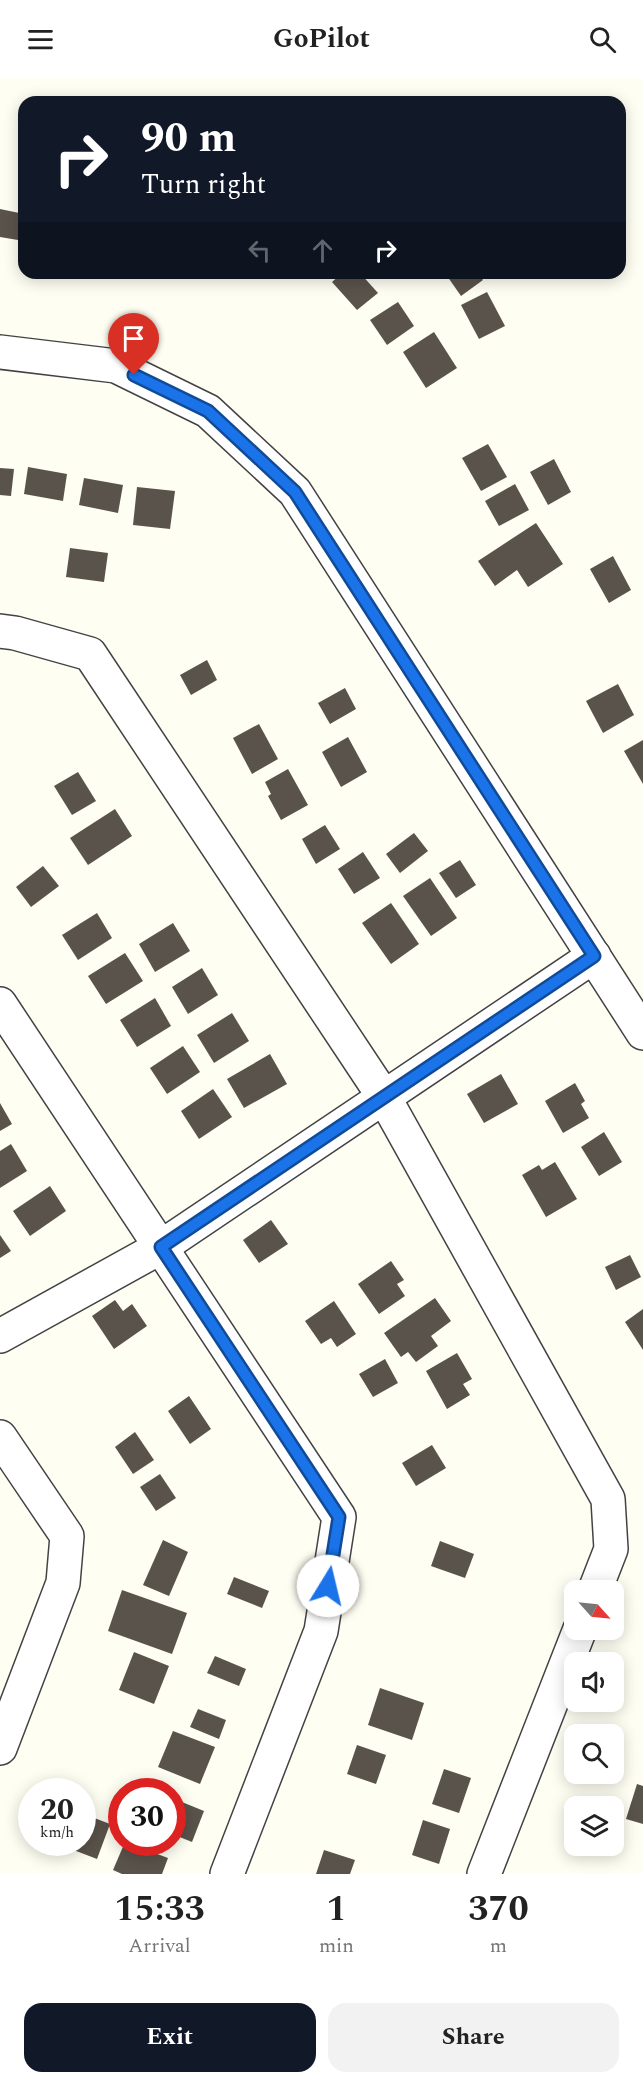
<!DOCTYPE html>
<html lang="en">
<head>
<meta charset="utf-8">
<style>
	body { margin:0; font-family:Spectral,serif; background:#f2f2f2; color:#222; height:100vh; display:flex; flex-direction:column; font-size:22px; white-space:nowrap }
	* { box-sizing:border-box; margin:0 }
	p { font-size:20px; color:#767676 }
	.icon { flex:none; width:33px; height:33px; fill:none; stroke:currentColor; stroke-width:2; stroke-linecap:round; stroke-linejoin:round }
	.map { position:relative; height:1796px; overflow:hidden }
	.sheet { display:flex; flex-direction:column; background:#fff; flex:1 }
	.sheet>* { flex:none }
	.hud { position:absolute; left:18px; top:18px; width:608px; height:183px; border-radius:18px; box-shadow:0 3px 15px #0003; background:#111827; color:#fff; overflow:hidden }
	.needle { width:39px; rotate:117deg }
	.fabs { position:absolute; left:564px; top:1502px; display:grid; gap:12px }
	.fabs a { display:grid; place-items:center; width:60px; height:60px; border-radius:12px; background:#fff; box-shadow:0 3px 15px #0003; font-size:30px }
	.speed { position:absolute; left:18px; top:1700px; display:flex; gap:12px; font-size:30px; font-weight:700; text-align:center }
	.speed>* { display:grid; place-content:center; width:78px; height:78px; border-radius:50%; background:#fff; box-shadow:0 3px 15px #0003; line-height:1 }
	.speed small { font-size:15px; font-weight:400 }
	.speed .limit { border:9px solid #d22; background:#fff; color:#111 }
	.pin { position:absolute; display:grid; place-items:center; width:51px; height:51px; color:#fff; margin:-62px -26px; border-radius:50% 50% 50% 0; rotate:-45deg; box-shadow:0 0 6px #0007 }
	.pin .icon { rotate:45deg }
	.me { position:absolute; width:66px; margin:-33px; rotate:9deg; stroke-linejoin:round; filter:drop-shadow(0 0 4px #0008) }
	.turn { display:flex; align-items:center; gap:21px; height:126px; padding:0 24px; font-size:27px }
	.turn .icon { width:78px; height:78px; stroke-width:2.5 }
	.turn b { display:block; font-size:42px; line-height:51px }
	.lanes { display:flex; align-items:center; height:57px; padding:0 24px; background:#0003; justify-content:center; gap:30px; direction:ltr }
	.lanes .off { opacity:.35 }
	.eta { display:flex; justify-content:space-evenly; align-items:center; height:102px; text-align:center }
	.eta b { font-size:36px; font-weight:700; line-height:42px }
	.button { display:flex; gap:12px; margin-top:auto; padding:12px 24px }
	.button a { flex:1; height:69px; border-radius:18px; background:#111827; color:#fff; font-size:24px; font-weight:700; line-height:69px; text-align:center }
	.button a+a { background:#f2f2f2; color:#222 }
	header { display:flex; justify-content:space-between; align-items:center; height:78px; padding:0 24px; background:#fff; font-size:27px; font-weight:700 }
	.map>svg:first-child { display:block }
	.building { fill:#5a534b }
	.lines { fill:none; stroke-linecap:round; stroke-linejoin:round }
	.minor-casing { stroke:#434343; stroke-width:36 }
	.minor { stroke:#fff; stroke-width:33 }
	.route-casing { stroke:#114b97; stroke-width:15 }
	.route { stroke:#1a73e8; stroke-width:10 }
</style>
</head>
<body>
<header><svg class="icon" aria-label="menu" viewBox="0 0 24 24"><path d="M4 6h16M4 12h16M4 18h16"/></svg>GoPilot<svg class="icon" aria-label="search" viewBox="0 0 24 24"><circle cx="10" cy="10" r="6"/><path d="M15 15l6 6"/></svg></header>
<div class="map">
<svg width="643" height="1796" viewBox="0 0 643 1796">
	<rect width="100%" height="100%" fill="#fffef3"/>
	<g class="building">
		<path d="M0,131L24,136V163L0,159Z"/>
		<path d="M342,195H360L378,215L357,232L332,204Z"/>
		<path d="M445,195H478L483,202L461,218Z"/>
		<path d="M487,214L505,248L479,261L461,227Z"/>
		<path d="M398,224L414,248L387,267L370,242Z"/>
		<path d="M434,254L457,290L426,310L403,274Z"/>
		<path d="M488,366L507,399L481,413L462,380Z"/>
		<path d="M554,381L571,414L548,427L530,394Z"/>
		<path d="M28,389L67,396L63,423L24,416Z"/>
		<path d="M0,390L14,391L11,418L0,417Z"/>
		<path d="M84,400L123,407L118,435L79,427Z"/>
		<path d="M515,406L529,432L499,448L485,423Z"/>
		<path d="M137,409L175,413L170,451L133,447Z"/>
		<path d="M536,445L563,486L528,509L517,492L495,508L478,483Z"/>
		<path d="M70,470L108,475L104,504L66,499Z"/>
		<path d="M613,478L631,512L609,525L590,491Z"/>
		<path d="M207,582L217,602L191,617L180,597Z"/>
		<path d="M618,606L634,637L603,655L586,623Z"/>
		<path d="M345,610L356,631L330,646L318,625Z"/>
		<path d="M259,646L278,681L252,696L233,660Z"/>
		<path d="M348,659L367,694L341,709L322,674Z"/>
		<path d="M643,662V706L624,673Z"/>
		<path d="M288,691L308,727L281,742L268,718L271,716L265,704Z"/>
		<path d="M78,694L96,723L72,737L54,708Z"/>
		<path d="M115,731L132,758L88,787L70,760Z"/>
		<path d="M325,747L340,771L316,786L302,761Z"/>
		<path d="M414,755L428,773L400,795L386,776Z"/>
		<path d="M363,774L380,800L354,816L338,791Z"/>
		<path d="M460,782L476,807L456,820L439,795Z"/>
		<path d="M43,788L59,808L31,829L16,809Z"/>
		<path d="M430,800L457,840L431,858L403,818Z"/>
		<path d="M391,825L419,866L391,886L362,845Z"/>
		<path d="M97,835L112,860L78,882L62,857Z"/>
		<path d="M173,845L190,873L155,894L139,866Z"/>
		<path d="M125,875L143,903L106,926L88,898Z"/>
		<path d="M202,890L218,917L188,936L172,909Z"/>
		<path d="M155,920L171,948L137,969L120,942Z"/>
		<path d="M232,935L249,963L214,985L197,957Z"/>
		<path d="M183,968L200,994L167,1016L150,990Z"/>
		<path d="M270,976L287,1006L244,1030L227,1001Z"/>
		<path d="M501,996L518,1026L484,1045L467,1016Z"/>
		<path d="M575,1005L585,1023L581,1026L589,1040L563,1055L545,1023Z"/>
		<path d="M213,1011L232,1039L199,1061L181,1033Z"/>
		<path d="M0,1025L12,1046L0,1053Z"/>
		<path d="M604,1054L622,1084L599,1098L581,1069Z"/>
		<path d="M11,1066L27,1093L0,1110V1073Z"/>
		<path d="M555,1084L577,1121L546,1139L522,1097L539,1087L542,1092Z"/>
		<path d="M50,1108L66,1133L30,1158L13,1133Z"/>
		<path d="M271,1142L288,1166L259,1185L243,1162Z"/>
		<path d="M0,1157L11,1173L0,1180Z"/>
		<path d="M630,1177L641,1199L616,1212L605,1189Z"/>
		<path d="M391,1183L404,1202L397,1206L405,1218L379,1236L358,1206Z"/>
		<path d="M435,1220L451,1243L431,1258L438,1268L416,1284L408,1274L401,1279L384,1255Z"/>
		<path d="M115,1222L123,1233L132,1226L147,1248L114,1271L92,1238Z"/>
		<path d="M334,1223L356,1256L337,1269L331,1260L321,1266L305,1243Z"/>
		<path d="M643,1231V1272L625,1244Z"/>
		<path d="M457,1275L472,1301L463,1306L470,1317L447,1331L426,1293Z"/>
		<path d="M385,1281L398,1305L373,1319L359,1296Z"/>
		<path d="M189,1318L211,1351L190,1366L168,1333Z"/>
		<path d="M135,1354L154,1382L133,1396L115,1369Z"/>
		<path d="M432,1367L446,1390L416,1408L402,1385Z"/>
		<path d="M160,1396L176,1420L156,1433L140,1409Z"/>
		<path d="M163,1462L188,1474L169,1518L143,1507Z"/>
		<path d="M440,1463L474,1476L465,1500L431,1488Z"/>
		<path d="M234,1499L269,1513L262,1530L227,1516Z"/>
		<path d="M122,1512L187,1535L172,1576L108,1553Z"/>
		<path d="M134,1574L169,1588L154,1626L119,1612Z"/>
		<path d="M215,1578L246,1591L239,1608L207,1595Z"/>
		<path d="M380,1610L424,1625L412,1662L368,1647Z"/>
		<path d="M198,1631L226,1642L219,1661L190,1649Z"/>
		<path d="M173,1653L215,1669L200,1706L158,1689Z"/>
		<path d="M357,1667L386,1677L376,1706L347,1696Z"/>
		<path d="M444,1691L471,1700L459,1735L432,1726Z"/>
		<path d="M637,1706L643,1708V1746L626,1741Z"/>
		<path d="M172,1720L204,1733L192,1764L172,1756Z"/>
		<path d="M84,1736L110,1746L97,1781L71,1771L73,1764H82V1741Z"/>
		<path d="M423,1742L450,1751L439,1786L412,1777Z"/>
		<path d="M125,1764L168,1780L162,1796H122L113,1792Z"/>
		<path d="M324,1772L355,1782L350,1796H316Z"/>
	</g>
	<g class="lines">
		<defs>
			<g id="minor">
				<path d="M0,274L116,288L208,333L295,414L643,955"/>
				<path d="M0,553L15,555L90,576L384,1019L608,1421L611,1471L595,1512"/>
				<path d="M0,926L339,1439L321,1553L227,1796"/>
				<path d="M0,1258L161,1169L594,878"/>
				<path d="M0,1359L67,1458L63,1505L0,1670"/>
				<path d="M484,1796L580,1551"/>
			</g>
		</defs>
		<use href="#minor" class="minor-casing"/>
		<use href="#minor" class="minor"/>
	</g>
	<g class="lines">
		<defs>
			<path id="route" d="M134,297L208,333L295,414L594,878L161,1169L339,1439L328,1508"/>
		</defs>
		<use href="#route" class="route-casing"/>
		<use href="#route" class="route"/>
	</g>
</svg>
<div class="fabs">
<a><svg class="needle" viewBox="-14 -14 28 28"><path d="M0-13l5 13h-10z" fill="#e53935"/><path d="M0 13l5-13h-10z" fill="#767676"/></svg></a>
<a><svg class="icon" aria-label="sound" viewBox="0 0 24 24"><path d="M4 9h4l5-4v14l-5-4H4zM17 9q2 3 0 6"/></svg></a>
<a><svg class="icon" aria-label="search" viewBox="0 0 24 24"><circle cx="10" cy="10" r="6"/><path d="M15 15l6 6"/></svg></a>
<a><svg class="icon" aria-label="layers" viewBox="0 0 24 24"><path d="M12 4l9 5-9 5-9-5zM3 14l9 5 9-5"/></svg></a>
</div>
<div class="speed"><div>20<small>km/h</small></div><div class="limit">30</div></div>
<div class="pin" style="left:134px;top:297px;background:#d93025"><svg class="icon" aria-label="arrive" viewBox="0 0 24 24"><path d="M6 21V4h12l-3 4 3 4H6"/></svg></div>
<svg class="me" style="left:328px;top:1508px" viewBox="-20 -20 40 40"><circle r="19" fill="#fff"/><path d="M0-13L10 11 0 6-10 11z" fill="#1a73e8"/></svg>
<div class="hud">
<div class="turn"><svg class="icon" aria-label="right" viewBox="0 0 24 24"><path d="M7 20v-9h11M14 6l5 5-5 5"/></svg><div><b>90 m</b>Turn right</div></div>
<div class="lanes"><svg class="icon off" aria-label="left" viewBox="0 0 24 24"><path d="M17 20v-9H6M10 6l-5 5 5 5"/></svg><svg class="icon off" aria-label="ahead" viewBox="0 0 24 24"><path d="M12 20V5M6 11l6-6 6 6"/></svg><svg class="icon" aria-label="right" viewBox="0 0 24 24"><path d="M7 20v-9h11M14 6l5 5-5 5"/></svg></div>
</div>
</div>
<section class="sheet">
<div class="eta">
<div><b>15:33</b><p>Arrival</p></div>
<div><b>1</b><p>min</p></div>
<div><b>370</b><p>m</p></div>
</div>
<div class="button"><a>Exit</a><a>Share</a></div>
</section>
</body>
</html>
